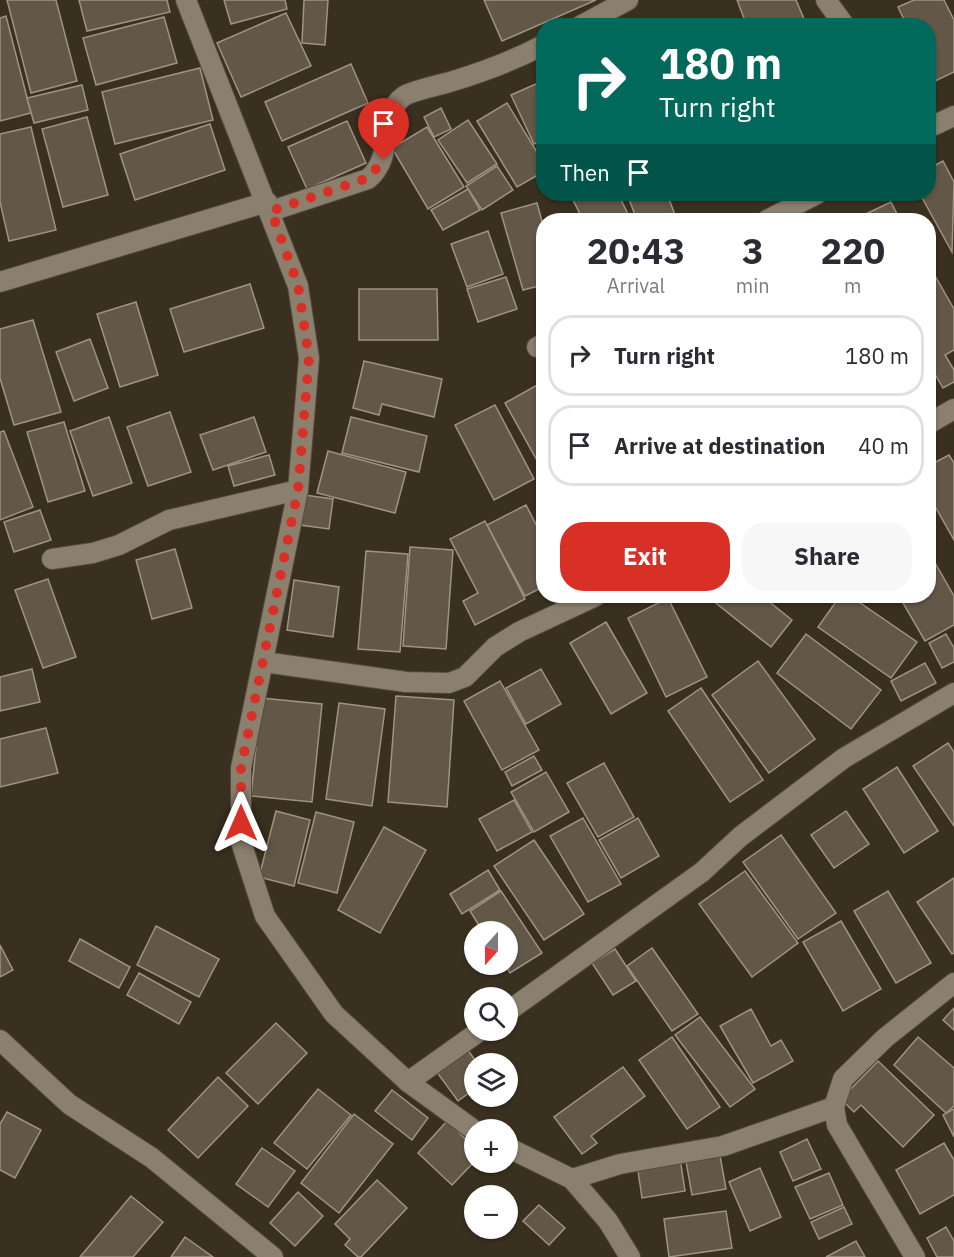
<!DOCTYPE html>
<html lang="en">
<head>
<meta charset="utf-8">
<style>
	body { margin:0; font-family:"IBM Plex Sans",sans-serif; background:#f7f7f7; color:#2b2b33; height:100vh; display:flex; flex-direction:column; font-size:22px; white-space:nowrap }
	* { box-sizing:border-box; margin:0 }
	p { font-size:20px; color:#7c7c81 }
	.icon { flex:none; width:33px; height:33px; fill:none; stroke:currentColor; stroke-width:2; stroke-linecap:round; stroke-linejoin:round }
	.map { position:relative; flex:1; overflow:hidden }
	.drawer { position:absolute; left:536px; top:213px; width:400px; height:390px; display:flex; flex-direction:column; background:#fff; border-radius:24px; box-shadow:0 2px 4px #0004 }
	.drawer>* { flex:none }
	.hud { position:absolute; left:536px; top:18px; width:400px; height:183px; border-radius:24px; box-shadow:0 2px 4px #0004; background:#00695c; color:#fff; overflow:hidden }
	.needle { width:39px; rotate:201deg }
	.tools { position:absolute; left:464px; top:921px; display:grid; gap:12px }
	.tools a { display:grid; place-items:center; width:54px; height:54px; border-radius:50%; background:#fff; box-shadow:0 2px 4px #0004; font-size:30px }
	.pin { position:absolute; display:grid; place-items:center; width:51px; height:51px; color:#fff; margin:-62px -26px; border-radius:50% 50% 50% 0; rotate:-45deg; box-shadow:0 0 6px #0007 }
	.pin .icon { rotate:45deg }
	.me { position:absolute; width:66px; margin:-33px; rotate:0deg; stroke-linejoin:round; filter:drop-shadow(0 0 4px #0008) }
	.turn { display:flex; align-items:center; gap:21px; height:126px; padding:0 24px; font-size:27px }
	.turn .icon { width:78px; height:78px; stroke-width:2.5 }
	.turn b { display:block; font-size:42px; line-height:51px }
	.then { display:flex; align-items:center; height:57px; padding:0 24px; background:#0003; gap:12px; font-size:22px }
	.eta { display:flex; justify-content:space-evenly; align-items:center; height:102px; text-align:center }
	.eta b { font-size:36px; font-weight:700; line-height:42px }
	.button { display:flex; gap:12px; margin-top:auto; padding:12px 24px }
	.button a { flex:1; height:69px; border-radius:24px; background:#d93025; color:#fff; font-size:24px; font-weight:700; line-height:69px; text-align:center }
	.button a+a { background:#f7f7f7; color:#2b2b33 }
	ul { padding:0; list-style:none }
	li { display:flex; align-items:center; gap:18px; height:81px; margin:0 12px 9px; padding:0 12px; border:3px solid #e1e1e2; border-radius:24px }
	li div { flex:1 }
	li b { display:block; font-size:22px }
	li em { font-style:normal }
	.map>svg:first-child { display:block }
	.building { fill:#635848; stroke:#9f9381; stroke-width:1.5 }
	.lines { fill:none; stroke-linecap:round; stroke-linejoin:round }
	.minor-casing { stroke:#534b3d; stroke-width:22 }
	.minor { stroke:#8b7f6e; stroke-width:20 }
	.route { stroke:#d93025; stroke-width:10; stroke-dasharray:0 18 }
</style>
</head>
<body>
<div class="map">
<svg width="954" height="1257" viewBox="0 0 954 1257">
	<rect width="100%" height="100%" fill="#3a3020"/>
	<g class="building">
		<path d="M7,0H56L77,81L31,93Z"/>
		<path d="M79,0H167L170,12L87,31Z"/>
		<path d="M224,0H285L287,9L231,24Z"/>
		<path d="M304,0H328L325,45L302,43Z"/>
		<path d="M484,0H596L502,41Z"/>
		<path d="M737,0H796L807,26H747Z"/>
		<path d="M914,0H944L954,20V72L933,82L928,73V26H907L898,7Z"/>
		<path d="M286,13L311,66L241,97L217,43Z"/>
		<path d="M6,16L31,113L0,121V18Z"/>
		<path d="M164,17L177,63L96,85L83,38Z"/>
		<path d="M659,20L661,26H645Z"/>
		<path d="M351,64L368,103L282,141L265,102Z"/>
		<path d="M200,68L213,120L115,144L102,92Z"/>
		<path d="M543,81V140L534,144L511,95Z"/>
		<path d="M82,85L88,110L34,123L27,98Z"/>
		<path d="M507,103L543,162V172L517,187L477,121Z"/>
		<path d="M441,108L451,129L434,137L424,117Z"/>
		<path d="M87,117L108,195L63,207L42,129Z"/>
		<path d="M468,120L497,164L467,183L438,140Z"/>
		<path d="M347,121L366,163L307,189L288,147Z"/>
		<path d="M210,124L225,170L135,200L120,154Z"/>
		<path d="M31,127L56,230L9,241L0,202V134Z"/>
		<path d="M427,127L464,187L428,209L392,148Z"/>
		<path d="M543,142V156L538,144Z"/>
		<path d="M943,161L954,182L952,252L920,194H928V169Z"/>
		<path d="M497,166L513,190L482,210L466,186Z"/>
		<path d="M468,189L480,210L443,230L431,210Z"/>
		<path d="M570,194H618L631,220H583Z"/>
		<path d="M627,194H667L677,220H637Z"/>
		<path d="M891,202L900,220H853Z"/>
		<path d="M537,203L543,225V285L523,290L501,213Z"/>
		<path d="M488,231L503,274L467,287L451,244Z"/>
		<path d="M934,274L954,309V350L945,355L954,370V382L943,388L928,362V277Z"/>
		<path d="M506,277L517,309L478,322L467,289Z"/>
		<path d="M250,284L264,328L184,352L170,309Z"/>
		<path d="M359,289H437L438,340H359Z"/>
		<path d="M136,302L158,375L120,387L97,314Z"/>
		<path d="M33,320L61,412L14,425L0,378V329Z"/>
		<path d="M90,339L108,388L74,401L56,352Z"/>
		<path d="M364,361L442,379L434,417L382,404L379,415L353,408Z"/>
		<path d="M539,384L543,391V471L505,403Z"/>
		<path d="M495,405L534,479L494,500L455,425Z"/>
		<path d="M170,412L191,472L148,486L127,427Z"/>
		<path d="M109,417L132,483L93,496L70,431Z"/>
		<path d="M254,417L266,452L213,470L200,435Z"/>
		<path d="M351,417L427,436L419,472L342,453Z"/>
		<path d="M64,422L85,491L48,502L27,432Z"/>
		<path d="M4,431L33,507L0,520V432Z"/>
		<path d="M328,451L406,472L395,513L317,493Z"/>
		<path d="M269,455L275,475L234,486L228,466Z"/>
		<path d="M949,455L954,463V540L928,494V466Z"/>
		<path d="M304,495L333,499L329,529L300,525Z"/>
		<path d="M526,505L543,538V587L525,596L487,525Z"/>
		<path d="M40,510L51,540L14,552L4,522Z"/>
		<path d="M485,521L525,599L475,625L463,601L478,593L450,539Z"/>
		<path d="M410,547L453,550L446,649L403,646Z"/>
		<path d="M175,549L192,608L152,619L136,560Z"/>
		<path d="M366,551L408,554L400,652L358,649Z"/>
		<path d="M934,561L954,596V625L925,641L899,596H928V564Z"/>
		<path d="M48,579L76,657L43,668L15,590Z"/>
		<path d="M294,580L339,587L333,637L287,630Z"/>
		<path d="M707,596H762L792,620L771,647Z"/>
		<path d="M840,596H850L917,642L891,678L818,627Z"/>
		<path d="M668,598L707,677L666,697L628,618Z"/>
		<path d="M606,622L647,693L611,714L570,643Z"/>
		<path d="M806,634L881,690L851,729L777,673Z"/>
		<path d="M946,634L954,648V662L942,668L929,643Z"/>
		<path d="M758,661L815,739L769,773L712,695Z"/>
		<path d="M925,663L936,683L901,701L891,681Z"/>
		<path d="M32,669L40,702L0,711V677Z"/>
		<path d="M541,669L561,704L526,724L506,688Z"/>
		<path d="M500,681L539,750L502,770L464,701Z"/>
		<path d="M701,688L763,780L730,802L668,711Z"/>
		<path d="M396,696L454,700L447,807L388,802Z"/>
		<path d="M261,698L322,704L312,802L251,796Z"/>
		<path d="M339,703L385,709L372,806L326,799Z"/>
		<path d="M46,728L58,773L0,787V739Z"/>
		<path d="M948,743L954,752V826L913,766Z"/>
		<path d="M534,756L542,770L512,786L505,772Z"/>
		<path d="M604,763L634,817L598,837L567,783Z"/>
		<path d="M897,767L938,831L904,853L863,789Z"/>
		<path d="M546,772L569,812L534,832L511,792Z"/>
		<path d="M514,800L532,832L497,851L479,819Z"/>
		<path d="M276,811L310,820L294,886L259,877Z"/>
		<path d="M846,811L869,844L834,868L811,835Z"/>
		<path d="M316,812L354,822L337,893L298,883Z"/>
		<path d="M583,818L621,884L588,902L550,836Z"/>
		<path d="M638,818L659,856L621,878L599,840Z"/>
		<path d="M384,827L426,850L380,933L338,910Z"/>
		<path d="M781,835L836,913L798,939L743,862Z"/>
		<path d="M534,840L584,914L544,940L494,866Z"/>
		<path d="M488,870L500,890L462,914L450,894Z"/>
		<path d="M745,871L798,943L752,977L699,904Z"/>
		<path d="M954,878V953L952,954L917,902Z"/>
		<path d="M501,891L542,953L510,973L505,964H507V932H483L470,911Z"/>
		<path d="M888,891L931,963L896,983L854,911Z"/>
		<path d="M841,921L881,989L843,1011L803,942Z"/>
		<path d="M156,926L219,959L199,997L137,965Z"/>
		<path d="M80,939L130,967L119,988L69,961Z"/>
		<path d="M0,945L13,970L0,977Z"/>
		<path d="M652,948L698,1014L672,1031L627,966Z"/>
		<path d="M615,949L636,981L613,995L592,963Z"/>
		<path d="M139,973L191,1002L179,1024L127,995Z"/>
		<path d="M954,1008V1030L943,1020Z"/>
		<path d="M751,1009L771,1046L781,1040L793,1061L753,1083L720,1026Z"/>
		<path d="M700,1017L755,1089L730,1107L675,1035Z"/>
		<path d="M276,1023L307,1053L258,1104L226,1073Z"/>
		<path d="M672,1037L720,1107L687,1129L639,1060Z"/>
		<path d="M918,1037L954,1068V1106L946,1113L894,1065Z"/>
		<path d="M467,1049L478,1064H474V1089L458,1101L436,1071Z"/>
		<path d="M878,1061L934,1115L903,1147L861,1105L854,1112L841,1099Z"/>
		<path d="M623,1067L645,1096L591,1136L597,1143L582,1154L554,1117Z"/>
		<path d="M218,1077L248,1106L198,1158L168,1130Z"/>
		<path d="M318,1089L351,1115L307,1169L274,1143Z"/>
		<path d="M392,1090L428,1118L412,1140L375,1111Z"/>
		<path d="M954,1109V1137L943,1115Z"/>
		<path d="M7,1112L41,1130L15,1178L0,1170V1124Z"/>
		<path d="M354,1114L393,1144L339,1213L301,1183Z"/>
		<path d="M447,1121L474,1147V1162L452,1185L418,1153Z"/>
		<path d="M807,1139L821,1169L793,1181L780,1152Z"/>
		<path d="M944,1143L954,1160V1195L920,1214L896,1170Z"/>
		<path d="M262,1148L295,1171L268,1207L236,1184Z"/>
		<path d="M719,1150L726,1189L692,1195L685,1156Z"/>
		<path d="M680,1158L685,1191L642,1198L637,1164Z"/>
		<path d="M760,1168L781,1217L750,1231L729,1182Z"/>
		<path d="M829,1173L843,1205L810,1219L795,1187Z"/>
		<path d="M377,1180L407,1208L361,1257H358L345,1245L350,1239L335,1224Z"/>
		<path d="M298,1192L323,1216L295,1246L270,1223Z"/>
		<path d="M131,1196L163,1222L133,1257H80Z"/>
		<path d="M539,1205L565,1228L549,1245L523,1221Z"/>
		<path d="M844,1207L852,1224L819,1239L811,1222Z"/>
		<path d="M726,1211L732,1248L669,1257L664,1219Z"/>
		<path d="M946,1227L954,1241V1257H937L927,1238Z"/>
		<path d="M185,1237L213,1257H171Z"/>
		<path d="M856,1241L865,1257H826Z"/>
	</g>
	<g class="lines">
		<defs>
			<g id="minor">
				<path d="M186,0L298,286L309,358L298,490L241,768V842L265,916L334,1014L408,1082L474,1130"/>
				<path d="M826,0L845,26"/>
				<path d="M580,26L628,0"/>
				<path d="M928,128L954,116"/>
				<path d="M271,211L368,179C396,156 377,116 404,96C413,90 441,85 453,81C486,71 513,61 543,45"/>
				<path d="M767,220L817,194"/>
				<path d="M0,282L267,202"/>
				<path d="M537,347L543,344"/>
				<path d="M928,424L954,409"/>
				<path d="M52,559L93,553L119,545L169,520L298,490"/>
				<path d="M264,662L406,682L449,683L465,677L495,647L519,632L596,596"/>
				<path d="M507,1012L702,872L741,836L844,758L954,693"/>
				<path d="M0,1040L69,1104L152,1158L273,1257"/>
				<path d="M408,1082L481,1030"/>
				<path d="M507,1147L572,1179L608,1221L630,1257"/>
				<path d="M572,1179L620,1164L723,1146L834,1107"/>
				<path d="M915,1257L837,1125L834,1107L843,1079L885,1038L954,983"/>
			</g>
		</defs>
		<use href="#minor" class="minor-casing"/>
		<use href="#minor" class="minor"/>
	</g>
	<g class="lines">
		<path class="route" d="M241,823V768L298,490L309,358L298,285L271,211L368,178L384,160"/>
	</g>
</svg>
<div class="tools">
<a><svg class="needle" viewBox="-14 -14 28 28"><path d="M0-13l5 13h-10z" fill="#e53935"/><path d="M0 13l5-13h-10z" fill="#7c7c81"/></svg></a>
<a><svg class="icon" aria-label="search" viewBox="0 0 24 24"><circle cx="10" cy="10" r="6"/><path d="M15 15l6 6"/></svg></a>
<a><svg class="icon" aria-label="layers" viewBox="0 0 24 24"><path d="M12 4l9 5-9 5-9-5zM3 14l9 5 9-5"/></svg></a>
<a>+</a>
<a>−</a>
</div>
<div class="pin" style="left:384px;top:160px;background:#d93025"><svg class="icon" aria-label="arrive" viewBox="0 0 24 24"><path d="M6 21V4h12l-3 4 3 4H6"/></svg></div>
<svg class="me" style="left:241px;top:823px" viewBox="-20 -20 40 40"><path d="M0-17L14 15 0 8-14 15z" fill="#d93025" stroke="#fff" stroke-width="4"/></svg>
<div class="hud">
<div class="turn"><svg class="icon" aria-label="right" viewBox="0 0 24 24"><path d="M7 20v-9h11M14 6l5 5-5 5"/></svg><div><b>180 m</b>Turn right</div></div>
<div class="then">Then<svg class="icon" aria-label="arrive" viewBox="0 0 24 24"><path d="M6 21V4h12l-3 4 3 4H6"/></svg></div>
</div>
<section class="drawer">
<div class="eta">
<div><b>20:43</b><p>Arrival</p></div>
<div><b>3</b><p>min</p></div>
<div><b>220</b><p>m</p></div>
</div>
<ul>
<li><svg class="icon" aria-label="right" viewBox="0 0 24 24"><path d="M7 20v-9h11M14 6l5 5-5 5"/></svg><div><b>Turn right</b></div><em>180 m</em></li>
<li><svg class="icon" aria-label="arrive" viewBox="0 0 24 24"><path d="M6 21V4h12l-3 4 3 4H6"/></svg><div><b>Arrive at destination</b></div><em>40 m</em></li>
</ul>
<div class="button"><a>Exit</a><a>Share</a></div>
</section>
</div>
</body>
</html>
